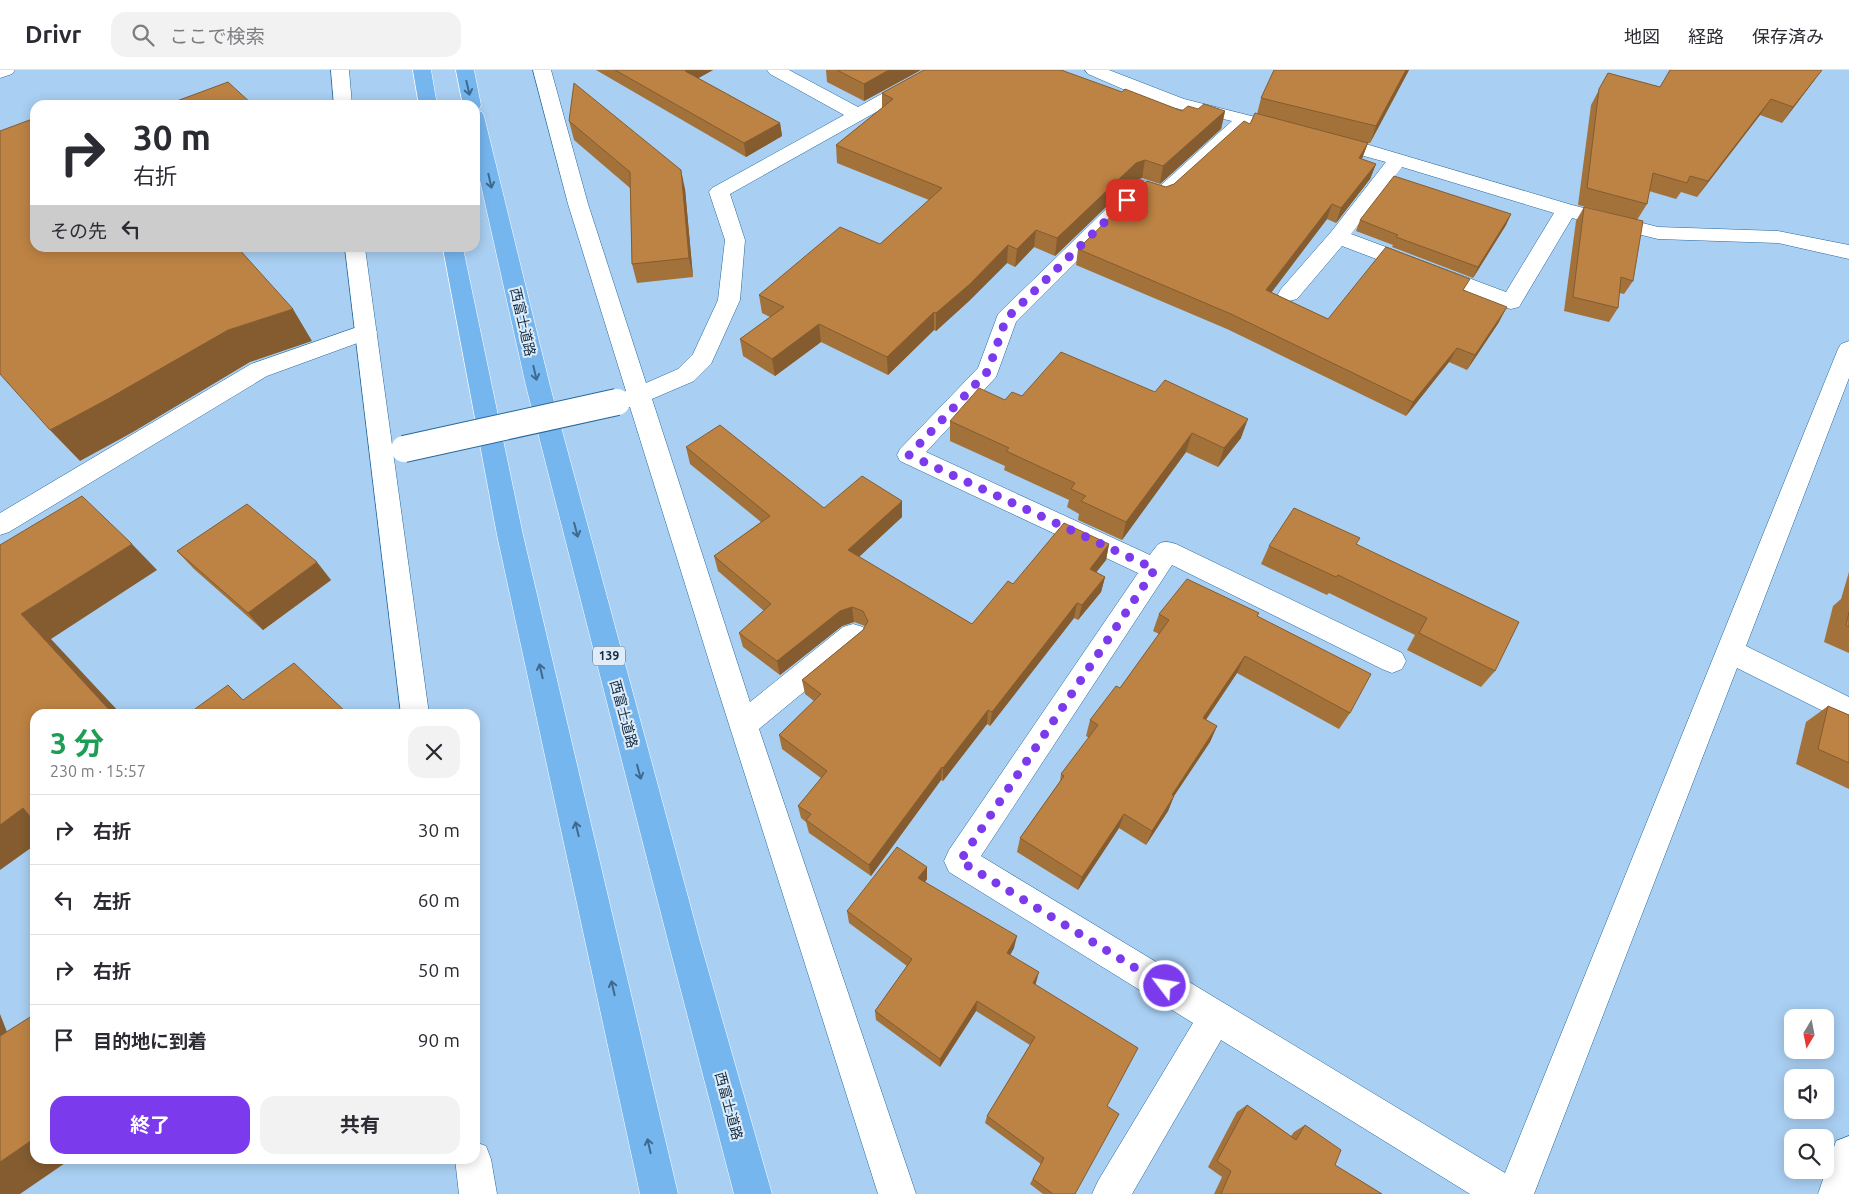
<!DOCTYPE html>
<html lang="ja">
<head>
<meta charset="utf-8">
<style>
	body { margin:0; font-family:Ubuntu,"Noto Sans JP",sans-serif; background:#f2f2f3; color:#2b2b33; height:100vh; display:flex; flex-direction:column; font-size:19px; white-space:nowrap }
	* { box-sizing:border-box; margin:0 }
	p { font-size:16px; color:#7c7c81 }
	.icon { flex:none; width:28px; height:28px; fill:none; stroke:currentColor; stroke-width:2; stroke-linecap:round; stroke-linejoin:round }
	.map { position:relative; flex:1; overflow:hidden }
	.details { position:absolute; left:30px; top:639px; width:450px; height:455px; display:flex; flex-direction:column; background:#fff; border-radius:15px; box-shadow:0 2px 12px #0003 }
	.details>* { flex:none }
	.guide { position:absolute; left:30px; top:30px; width:450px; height:152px; border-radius:15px; box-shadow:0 2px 12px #0003; background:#fff; color:#2b2b33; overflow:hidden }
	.needle { width:32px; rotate:190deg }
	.buttons { position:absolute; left:1784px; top:939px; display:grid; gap:10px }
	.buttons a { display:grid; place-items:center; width:50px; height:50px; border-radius:10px; background:#fff; box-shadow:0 2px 12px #0003; font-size:25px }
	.pin { position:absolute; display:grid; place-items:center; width:42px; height:42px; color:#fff; margin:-21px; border-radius:10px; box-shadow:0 2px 8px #0006 }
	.me { position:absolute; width:55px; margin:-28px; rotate:301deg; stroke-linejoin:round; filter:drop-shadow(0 0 4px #0008) }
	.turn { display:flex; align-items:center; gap:18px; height:105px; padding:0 20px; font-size:22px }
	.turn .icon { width:65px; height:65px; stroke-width:2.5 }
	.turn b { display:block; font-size:35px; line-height:42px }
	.then { display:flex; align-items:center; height:48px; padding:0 20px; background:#0003; gap:10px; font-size:19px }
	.round { display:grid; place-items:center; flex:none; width:52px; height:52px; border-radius:15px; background:#f2f2f3 }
	.overview { display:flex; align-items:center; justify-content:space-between; height:85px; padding:0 20px }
	h1 { font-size:30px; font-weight:700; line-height:38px; color:#1e9e55 }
	.action { display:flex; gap:10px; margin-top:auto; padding:10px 20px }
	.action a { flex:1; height:58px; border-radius:15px; background:#7c3aed; color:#fff; font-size:20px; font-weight:700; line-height:58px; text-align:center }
	.action a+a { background:#f2f2f3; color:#2b2b33 }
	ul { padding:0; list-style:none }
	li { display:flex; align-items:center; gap:15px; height:70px; padding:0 20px; border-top:1px solid #e1e1e2 }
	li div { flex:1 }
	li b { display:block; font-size:19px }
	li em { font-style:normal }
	header { display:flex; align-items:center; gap:30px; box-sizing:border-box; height:70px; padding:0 25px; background:#fff; border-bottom:1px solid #e1e1e2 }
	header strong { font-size:24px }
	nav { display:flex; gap:28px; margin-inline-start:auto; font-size:18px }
	.search { width:350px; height:45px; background:#f2f2f3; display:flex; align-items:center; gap:12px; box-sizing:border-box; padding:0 18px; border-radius:15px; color:#7c7c81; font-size:19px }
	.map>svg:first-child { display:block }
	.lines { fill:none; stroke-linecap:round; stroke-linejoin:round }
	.street-casing { stroke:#25689d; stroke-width:1 }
	.secondary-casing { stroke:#25689d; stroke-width:1 }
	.highway-casing { stroke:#fff; stroke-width:1 }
	.street { fill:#fff; fill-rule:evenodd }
	.secondary { fill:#fff; fill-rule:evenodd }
	.highway { fill:#76b6ef; fill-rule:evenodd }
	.street-bridge-casing { stroke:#25689d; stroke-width:28; stroke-linecap:butt }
	.street-bridge { stroke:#fff; stroke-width:26 }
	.wall { fill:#a3713a }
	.shaded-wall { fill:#845c30 }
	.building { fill:#bd8344; stroke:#845c30 }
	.oneway { stroke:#3e6a90 }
	.route { stroke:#7c3aed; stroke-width:9; stroke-dasharray:0 16.2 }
	.labels { text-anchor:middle; stroke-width:4; stroke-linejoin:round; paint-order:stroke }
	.shield { fill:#e0edf9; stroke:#4f667a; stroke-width:1 }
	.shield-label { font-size:12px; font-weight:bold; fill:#112c43 }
	.street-label { font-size:14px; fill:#112c43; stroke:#e0edf9 }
</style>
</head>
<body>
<header>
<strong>Drivr</strong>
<div class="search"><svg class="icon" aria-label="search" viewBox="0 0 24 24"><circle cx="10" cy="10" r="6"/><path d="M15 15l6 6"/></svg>ここで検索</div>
<nav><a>地図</a><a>経路</a><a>保存済み</a></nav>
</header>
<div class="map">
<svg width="1849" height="1124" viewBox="0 0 1849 1124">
	<rect width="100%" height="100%" fill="#a9cff2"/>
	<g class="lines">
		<defs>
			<g id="street">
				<path d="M0,0H15L12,4L0,8Z"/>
				<path d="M533,0H551L588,134L646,313L678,299L693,284L718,230L725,170L709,122L712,118L844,45L770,4L767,0H789L858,37L925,0H947L944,4L730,124L745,170L740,230L711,294L694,311L652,329L750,632L843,557L853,554L863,557L867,565L863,573L759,659L916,1124H878L713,604L630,337L621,339L613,337L609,331L613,325L626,321L568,134Z"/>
				<path d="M1085,0H1109L1184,29L1295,57L1297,61L1295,65L1288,67L1249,56L1170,128L1163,130L1144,124L1016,252L996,307L926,382L1150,485C1158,473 1161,469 1176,474L1402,583L1406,591L1402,599L1392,603L1382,599L1172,495L981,786L1505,1103L1838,279L1841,274L1849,271V308L1746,576L1849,627V654L1737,598L1534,1124H1470L1221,970L1132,1124H1092L1098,1111L1193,953L949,802L944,791L949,780L1138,503L900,391L897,385L900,379L978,298L998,244L1134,112L1141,110L1160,116L1232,51L1171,37L1132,23L1088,4Z"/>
				<path d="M1330,65L1369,75L1572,135L1658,157L1778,161L1849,175V189L1778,173L1658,169L1572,148L1519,237L1511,239L1503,237L1342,176L1297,229L1289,231L1281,229L1278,224L1281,219L1331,162L1386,92L1323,75L1320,71L1323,67ZM1402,97L1554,143L1506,222L1351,164Z"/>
				<path d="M366,254L374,257L377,262L374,267L267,306L9,462L0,465V443L251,294Z"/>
				<path d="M1849,1066V1124H1818L1836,1071Z"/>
			</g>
			<g id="secondary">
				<path d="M331,0H349L352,35H334Z"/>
				<path d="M345,178H365L429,644H401Z"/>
				<path d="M475,1072L486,1076L491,1089L497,1124H459L455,1089H475Z"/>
			</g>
			<g id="highway">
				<path d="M413,0H431L437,35H419Z"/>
				<path d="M456,0H474L481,35L479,39L475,40V35H463Z"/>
				<path d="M475,40L482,42L484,46L550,316L701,875L772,1124H734L669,875L526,316L475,88Z"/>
				<path d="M443,178H463L523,465L678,1124H640L497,465Z"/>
			</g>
		</defs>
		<use href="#street" class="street-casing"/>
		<use href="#secondary" class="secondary-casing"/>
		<use href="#highway" class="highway-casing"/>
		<use href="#street" class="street"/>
		<use href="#secondary" class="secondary"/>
		<use href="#highway" class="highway"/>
		<defs>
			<path id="street-bridge" d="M404,379L617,332"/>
		</defs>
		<use href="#street-bridge" class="street-bridge-casing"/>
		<use href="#street-bridge" class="street-bridge"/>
	</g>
	<g class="wall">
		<path d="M596,0H713L698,8L780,53L782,66L746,87Z"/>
		<path d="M826,0H921L864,31L827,12Z"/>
		<path d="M1274,0H1409L1370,73H1368L1362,89L1376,94L1370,109L1336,153L1327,149L1271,222L1328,249L1465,220L1499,252L1467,300L1449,292L1406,346L1227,259L1076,195L1078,179L1166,117L1174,114L1250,54L1257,44L1261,28Z"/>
		<path d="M1608,3L1660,17L1816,8L1782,53L1760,45L1697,127L1681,122L1676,129L1649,121L1647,134L1637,150L1578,135L1591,35Z"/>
		<path d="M1122,22L1182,41L1198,39L1225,41L1221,59L1160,114L1142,108L1133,111L1055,186L1034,177L1015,197L1007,193L969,231L936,261L934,260L888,305L821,272L775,306L743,286L740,269L770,247L762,243L759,225L880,174L929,130L837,93L836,75L882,38V23Z"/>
		<path d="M569,51L685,119L693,207L637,213L632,194L630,118L574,70Z"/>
		<path d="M1584,137L1633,211L1624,224L1619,223L1618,238L1609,252L1564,241L1576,151Z"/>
		<path d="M1511,144L1506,155L1473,208L1392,177L1393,175L1356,161L1360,150Z"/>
		<path d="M1022,326L1241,368L1218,397L1186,382L1122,470L1078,450L1079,444L1067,437L1069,430L1004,400L1005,396L950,371V351L1005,330Z"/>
		<path d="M686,377L824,438L902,447L859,487L972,554L1013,514L1109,474L1106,490L1096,502L1105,507L1101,522L1078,550L1074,548L990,656L987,654L943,711L941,710L871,806L809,763L806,752L801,748L798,736L821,708L782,679L779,665L814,631L805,624L802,610L863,560L865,556L854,552L842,556L780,605L743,577L739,563L764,541L718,501L714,486L761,452L690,394Z"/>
		<path d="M1357,474L1495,601L1481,617L1407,580L1415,565L1329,523L1327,525L1261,494L1269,476Z"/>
		<path d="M177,481L331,510L263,560L194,499Z"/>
		<path d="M1849,502V583L1824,572L1833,536L1841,529Z"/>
		<path d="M1159,544L1258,546L1350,643L1339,659L1237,603L1206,650L1217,656L1210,672L1174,726L1168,741L1146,775L1119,758L1078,820L1017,782L1020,768L1060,711L1061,704L1089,668L1086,666L1090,650L1120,618L1159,564L1153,561Z"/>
		<path d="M1828,636L1849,645V719L1796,694L1806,652Z"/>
		<path d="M927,797V809L925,812L1014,878L1010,885L1036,913L1035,914L1107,1036L1075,1124H1043L1030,1114L1041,1094L985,1053L987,1046L1030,975L976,941L940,997L876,950L875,941L907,896L849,853L847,841Z"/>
		<path d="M1247,1035L1291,1066L1294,1062L1305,1055L1335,1095L1382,1124H1214L1222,1107L1208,1097L1237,1042Z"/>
	</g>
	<g class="shaded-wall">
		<path d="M686,0H713L688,14L685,1Z"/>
		<path d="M889,0H921L864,31V14Z"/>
		<path d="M1406,0H1409L1370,73L1376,56Z"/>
		<path d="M1822,0L1816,8L1782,53L1793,37Z"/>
		<path d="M1771,29L1760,45L1697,127L1708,111Z"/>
		<path d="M1225,41L1221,59L1160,114L1163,96Z"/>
		<path d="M780,53L782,66L746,87L744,73Z"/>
		<path d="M1368,73L1362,88L1353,103L1359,88Z"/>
		<path d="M1145,90L1142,108L1133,111L1055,186L1057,168L1136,93Z"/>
		<path d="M1376,94L1370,109L1336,153L1341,138Z"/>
		<path d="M681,100L685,119L693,207L689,188Z"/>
		<path d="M1332,134L1327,149L1262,235L1266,220Z"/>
		<path d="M1511,144L1506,155L1473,208L1478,197Z"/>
		<path d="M1036,160L1034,177L1015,197L1017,179Z"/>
		<path d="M1008,175L1007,193L969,231L936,261V243Z"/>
		<path d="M1507,237L1499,252L1467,300L1475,285Z"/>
		<path d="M293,239L312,271L250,292L133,362L80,391L50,360L228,260Z"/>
		<path d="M934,242V260L888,305L887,287Z"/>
		<path d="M819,254L821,272L775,306L772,289Z"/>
		<path d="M1457,278L1449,292L1406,346L1413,332Z"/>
		<path d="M1248,349L1241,368L1218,397L1224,378Z"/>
		<path d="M1192,363L1186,382L1122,470L1126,452Z"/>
		<path d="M902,431V447L849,496L848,480Z"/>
		<path d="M132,474L157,500L51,569L121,644H113L21,544Z"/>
		<path d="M1109,474L1106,490L1087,514L1090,499Z"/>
		<path d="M317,492L331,510L263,560L248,543Z"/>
		<path d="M1105,507L1101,522L1078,550L1082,535Z"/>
		<path d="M1077,533L1074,548L990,656L992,642Z"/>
		<path d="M852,537L854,552L842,556L780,605L777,591L840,541Z"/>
		<path d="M1245,586L1237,603L1196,664L1203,648Z"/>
		<path d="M988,640L987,654L943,711V698Z"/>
		<path d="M1217,656L1210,672L1174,726L1168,741L1146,775L1152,761L1172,725Z"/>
		<path d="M942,697L941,710L871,806L869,795Z"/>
		<path d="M23,738L35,746V775L0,800V755Z"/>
		<path d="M1124,744L1119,758L1078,820L1082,807Z"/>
		<path d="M927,797V809L918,821V808Z"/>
		<path d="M1017,866L1014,878L1005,894L1007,883Z"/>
		<path d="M1039,902L1036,913L1030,923L1033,913Z"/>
		<path d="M977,931L976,941L940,997V989Z"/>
		<path d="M0,944L22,1000L0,993Z"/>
		<path d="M35,1068V1089H71L20,1124H0V1092Z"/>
	</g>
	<g class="building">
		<path d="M615,0H686L685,1L780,53L744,73Z"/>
		<path d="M837,0H889L864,14Z"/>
		<path d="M924,0H1061L1122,22L1125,19L1182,41L1188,36L1198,39L1204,34L1225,41L1163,96L1145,90L1136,93L1057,168L1036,160L1017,179L1008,175L970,214L936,243L934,242L887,287L819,254L772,289L740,269L784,237L759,225L840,157L880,174L942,118L836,75L893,29L882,23Z"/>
		<path d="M1274,0H1406L1376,56L1261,28Z"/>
		<path d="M1670,0H1822L1793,37L1771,29L1708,111L1690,106L1687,113L1653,103L1647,134L1587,118L1599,19L1608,3L1660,17Z"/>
		<path d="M228,12L253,35H166Z"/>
		<path d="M574,13L681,100L689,188L632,194L630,102L569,51Z"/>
		<path d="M78,32L81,35H71Z"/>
		<path d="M1255,43L1368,73L1359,88L1376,94L1341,138L1332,134L1266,220L1328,249L1386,177L1470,209L1463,220L1507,237L1475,285L1457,278L1413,332L1231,244L1078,179L1147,111L1166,117L1174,114L1244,51L1250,54Z"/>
		<path d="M35,48V178H238L293,239L228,260L106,330L50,360L0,304V61Z"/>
		<path d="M1394,106L1511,144L1478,197L1396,167L1398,165L1360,150Z"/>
		<path d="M1584,137L1643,151L1633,211L1621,207L1618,238L1573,227Z"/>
		<path d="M1061,282L1155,322L1165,310L1248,349L1224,378L1192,363L1126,452L1081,431L1086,426L1071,419L1075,413L1006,381L1009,378L950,351L979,318L1005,330L1012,322L1022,326Z"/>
		<path d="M720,355L824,438L862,406L902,431L848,480L972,554L1008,511L1013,514L1064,453L1109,474L1090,499L1105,507L1082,535L1077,533L992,642L988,640L943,698L942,697L869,795L806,750L811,744L798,736L827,701L779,665L821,624L802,610L863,560L868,551L863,541L852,537L840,541L777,591L739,563L771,534L714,486L770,446L686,377Z"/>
		<path d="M82,426L132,474L21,544L113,644H35V753L23,738L0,755V475Z"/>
		<path d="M247,434L317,492L248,543L177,481Z"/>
		<path d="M1294,438L1360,468L1356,474L1519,552L1495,601L1419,563L1427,548L1338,505L1336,507L1269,476Z"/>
		<path d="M1187,509L1259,543L1257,546L1371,604L1350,643L1245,586L1203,648L1217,656L1172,725L1174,726L1152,761L1124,744L1082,807L1020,768L1064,706L1061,704L1098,655L1090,650L1116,616L1120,618L1169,550L1159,544Z"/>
		<path d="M1849,542V557L1846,555Z"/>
		<path d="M294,593L348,644H188L228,615L243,630Z"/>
		<path d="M1828,636L1849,645V693L1818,679Z"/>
		<path d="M897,777L927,797L918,808L1017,866L1007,883L1039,902L1033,913L1138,978L1107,1036L1119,1044L1075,1124H1053L1033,1109L1044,1088L987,1046L1035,967L977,931L940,989L875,941L912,889L847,841Z"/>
		<path d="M35,944V1068L0,1092V966Z"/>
		<path d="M1247,1035L1296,1070L1305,1055L1341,1080L1335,1095L1382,1124H1221L1231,1101L1217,1091Z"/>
	</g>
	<defs><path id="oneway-shaft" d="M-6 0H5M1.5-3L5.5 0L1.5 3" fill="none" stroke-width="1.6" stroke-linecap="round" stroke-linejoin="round" transform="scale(1.25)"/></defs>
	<g class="oneway">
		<use href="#oneway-shaft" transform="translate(468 18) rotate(77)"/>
		<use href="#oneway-shaft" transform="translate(490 111) rotate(77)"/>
		<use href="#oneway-shaft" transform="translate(535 303) rotate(77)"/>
		<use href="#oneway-shaft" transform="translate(576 460) rotate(75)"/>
		<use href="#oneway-shaft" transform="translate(541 601) rotate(-103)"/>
		<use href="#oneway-shaft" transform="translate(639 702) rotate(75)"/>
		<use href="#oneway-shaft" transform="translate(577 759) rotate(-103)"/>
		<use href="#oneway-shaft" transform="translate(613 918) rotate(-103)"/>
		<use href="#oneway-shaft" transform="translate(649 1076) rotate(-103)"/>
	</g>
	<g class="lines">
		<path class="route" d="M1127,130L1006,249L988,301L909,385L1155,499L960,791L1165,916"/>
	</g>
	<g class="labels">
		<rect class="shield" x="593" y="576.5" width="32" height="19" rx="4"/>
		<g class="shield-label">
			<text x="609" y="590">139</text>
		</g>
		<g class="street-label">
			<text transform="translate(523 252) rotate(77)" y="5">西富士道路</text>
			<text transform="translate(624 644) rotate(75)" y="5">西富士道路</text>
			<text transform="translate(729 1036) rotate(75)" y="5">西富士道路</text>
		</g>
	</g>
</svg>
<div class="buttons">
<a><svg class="needle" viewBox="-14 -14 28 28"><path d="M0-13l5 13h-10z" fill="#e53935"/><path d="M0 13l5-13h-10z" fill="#7c7c81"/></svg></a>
<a><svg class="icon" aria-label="sound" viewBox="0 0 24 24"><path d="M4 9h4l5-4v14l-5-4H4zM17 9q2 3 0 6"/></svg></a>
<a><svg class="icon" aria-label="search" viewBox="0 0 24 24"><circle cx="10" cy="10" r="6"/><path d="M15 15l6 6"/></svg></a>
</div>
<div class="pin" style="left:1127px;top:130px;background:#d93025"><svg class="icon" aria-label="arrive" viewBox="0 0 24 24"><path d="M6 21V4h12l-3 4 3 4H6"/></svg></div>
<svg class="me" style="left:1165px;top:916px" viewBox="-20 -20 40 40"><circle r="17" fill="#7c3aed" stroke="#fff" stroke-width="3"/><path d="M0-11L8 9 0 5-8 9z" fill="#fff"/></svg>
<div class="guide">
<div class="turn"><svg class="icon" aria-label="right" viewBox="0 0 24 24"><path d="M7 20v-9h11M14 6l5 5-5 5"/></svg><div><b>30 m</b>右折</div></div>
<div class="then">その先<svg class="icon" aria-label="left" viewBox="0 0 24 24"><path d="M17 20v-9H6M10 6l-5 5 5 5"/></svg></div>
</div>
<section class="details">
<div class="overview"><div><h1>3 分</h1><p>230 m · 15:57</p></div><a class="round"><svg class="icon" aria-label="close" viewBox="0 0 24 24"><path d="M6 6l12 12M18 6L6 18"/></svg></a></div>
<ul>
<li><svg class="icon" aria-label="right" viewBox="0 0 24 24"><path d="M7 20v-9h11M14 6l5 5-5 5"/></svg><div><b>右折</b></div><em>30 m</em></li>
<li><svg class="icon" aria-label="left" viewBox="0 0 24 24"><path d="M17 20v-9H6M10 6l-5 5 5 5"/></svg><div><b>左折</b></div><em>60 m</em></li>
<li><svg class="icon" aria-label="right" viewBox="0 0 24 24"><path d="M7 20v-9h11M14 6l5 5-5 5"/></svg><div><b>右折</b></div><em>50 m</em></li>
<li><svg class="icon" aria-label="arrive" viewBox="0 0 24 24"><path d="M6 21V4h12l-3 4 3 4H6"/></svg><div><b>目的地に到着</b></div><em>90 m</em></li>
</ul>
<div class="action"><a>終了</a><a>共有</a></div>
</section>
</div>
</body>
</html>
